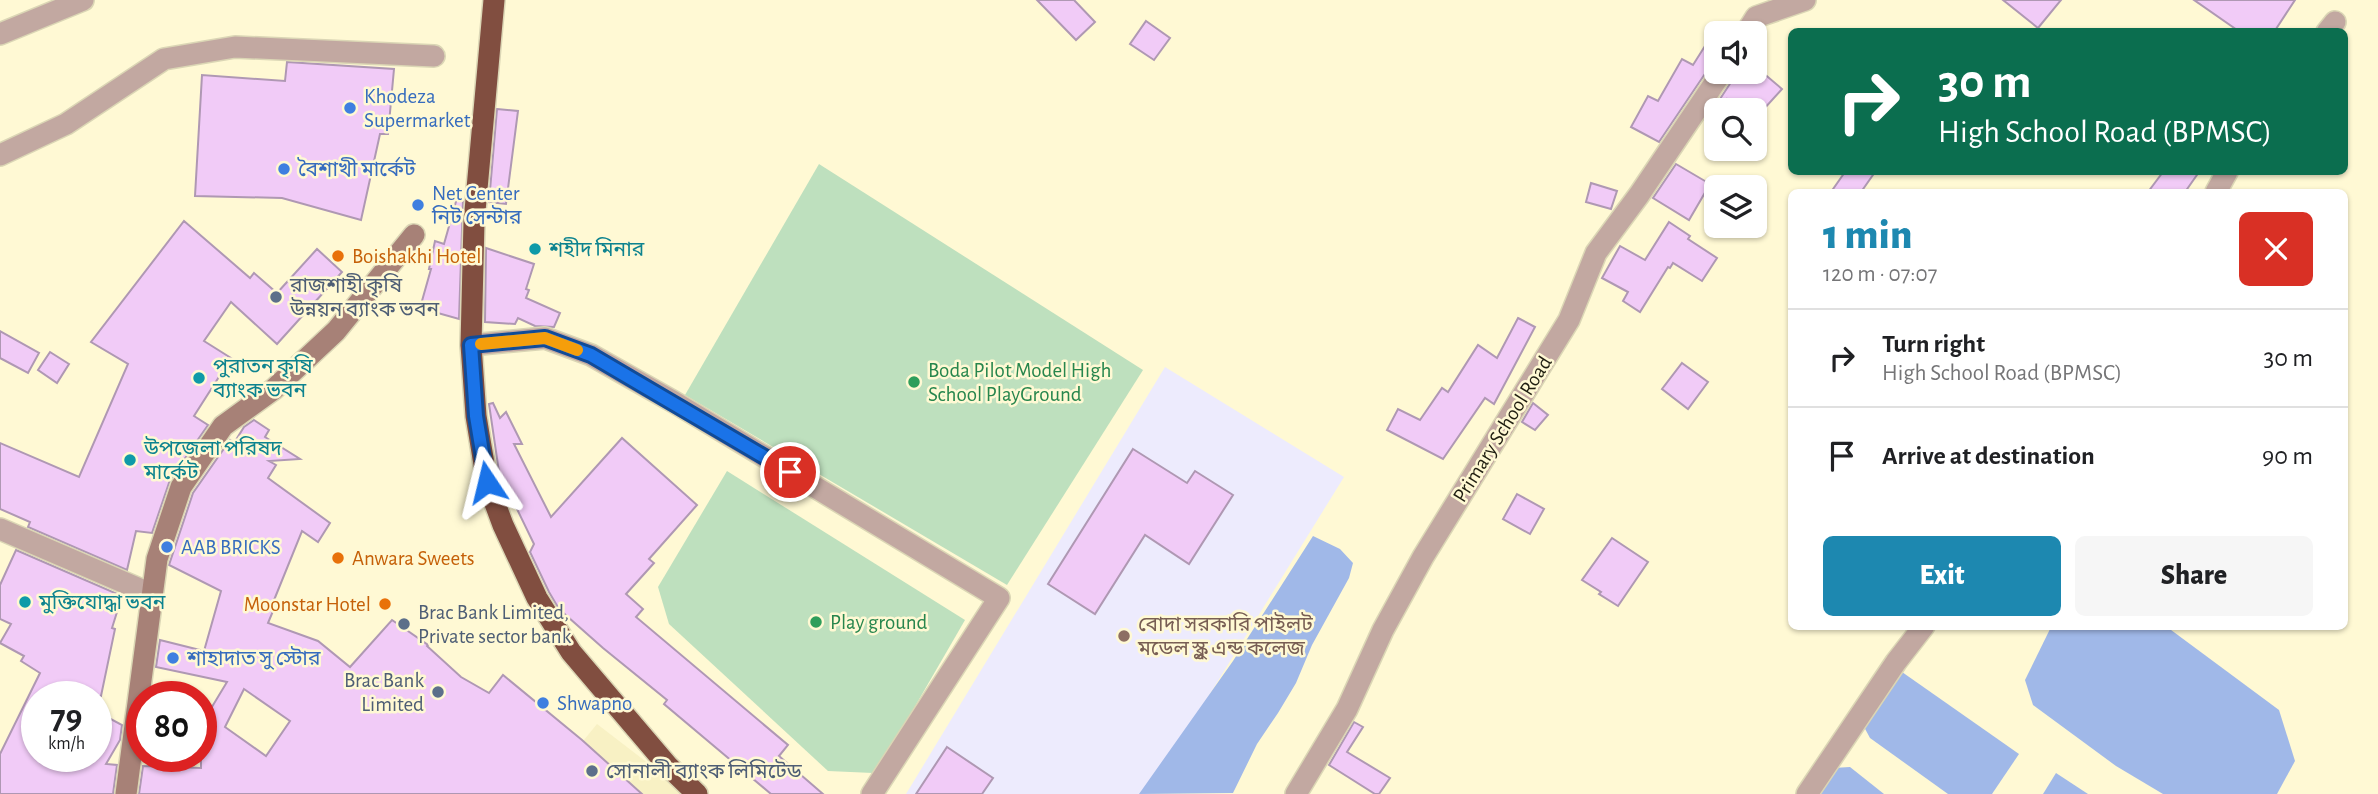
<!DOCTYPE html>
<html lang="en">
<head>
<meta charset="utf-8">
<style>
	body { margin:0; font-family:"Alegreya Sans","Noto Sans Bengali",sans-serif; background:#f6f6f6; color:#202124; height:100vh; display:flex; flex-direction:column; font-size:26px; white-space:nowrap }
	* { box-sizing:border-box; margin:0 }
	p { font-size:23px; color:#757577 }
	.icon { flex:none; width:38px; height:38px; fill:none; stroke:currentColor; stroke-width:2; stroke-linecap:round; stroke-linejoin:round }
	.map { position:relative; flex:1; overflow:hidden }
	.panel { position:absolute; left:1788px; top:189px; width:560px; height:441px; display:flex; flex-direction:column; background:#fff; border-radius:10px; box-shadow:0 2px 5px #0004 }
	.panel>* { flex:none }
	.top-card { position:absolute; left:1788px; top:28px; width:560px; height:147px; border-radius:10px; box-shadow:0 2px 5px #0004; background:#0b6e4f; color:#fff; overflow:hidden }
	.controls { position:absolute; left:1704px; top:21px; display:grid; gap:14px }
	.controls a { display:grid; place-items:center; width:63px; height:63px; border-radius:10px; background:#fff; box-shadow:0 2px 5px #0004; font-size:35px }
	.speed { position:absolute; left:21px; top:681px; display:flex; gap:14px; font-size:35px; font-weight:700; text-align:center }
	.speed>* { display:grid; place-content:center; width:91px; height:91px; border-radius:50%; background:#fff; box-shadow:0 2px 5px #0004; line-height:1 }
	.speed small { font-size:18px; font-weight:400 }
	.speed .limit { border:10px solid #d22; background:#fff; color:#111 }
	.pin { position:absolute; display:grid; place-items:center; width:60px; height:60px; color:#fff; margin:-30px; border:4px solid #fff; border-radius:50%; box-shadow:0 2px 7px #0007 }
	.me { position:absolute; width:77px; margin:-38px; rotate:350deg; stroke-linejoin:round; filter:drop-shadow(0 0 5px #0008) }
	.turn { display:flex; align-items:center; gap:24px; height:147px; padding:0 35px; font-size:32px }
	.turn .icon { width:91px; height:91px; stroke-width:2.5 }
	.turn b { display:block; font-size:49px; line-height:60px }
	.round { display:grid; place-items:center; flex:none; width:74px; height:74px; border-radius:10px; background:#f6f6f6 }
	.overview { display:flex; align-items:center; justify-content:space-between; height:119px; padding:0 35px }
	h1 { font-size:42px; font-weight:800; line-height:52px; color:#1d88b0 }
	.primary-button { display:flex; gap:14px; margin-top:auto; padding:14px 35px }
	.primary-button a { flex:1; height:80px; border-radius:10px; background:#1d88b0; color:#fff; font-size:28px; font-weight:800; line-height:80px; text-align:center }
	.primary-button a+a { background:#f6f6f6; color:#202124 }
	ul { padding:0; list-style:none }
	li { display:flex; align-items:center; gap:21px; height:98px; padding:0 35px; border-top:2px solid #e0e0e0 }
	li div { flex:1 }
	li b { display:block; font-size:26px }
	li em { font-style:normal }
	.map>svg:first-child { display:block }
	.built { fill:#f8f1c4 }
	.education { fill:#edebfd }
	.green { fill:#bee0be }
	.water { fill:#a0b8e8 }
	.building { fill:#f1cbf7; stroke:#af98b3; stroke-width:2; fill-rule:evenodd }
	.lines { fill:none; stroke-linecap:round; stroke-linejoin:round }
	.street-casing { stroke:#dbd6b5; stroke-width:24 }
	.secondary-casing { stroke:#dbd6b5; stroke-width:24 }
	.highway-casing { stroke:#dbd6b5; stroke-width:24 }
	.street { stroke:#c2a8a1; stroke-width:21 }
	.secondary { stroke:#a78177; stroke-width:21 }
	.highway { stroke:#814e40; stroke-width:21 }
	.route-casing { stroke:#114b97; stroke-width:18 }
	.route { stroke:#1a73e8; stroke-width:12 }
	.slow { stroke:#f59e0b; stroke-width:12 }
	.shop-dot { fill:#3f7fe0; stroke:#fff9d4; stroke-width:2.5 }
	.culture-dot { fill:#0f9aa8; stroke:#fff9d4; stroke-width:2.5 }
	.food-dot { fill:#e8710a; stroke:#fff9d4; stroke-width:2.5 }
	.service-dot { fill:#5c6f8a; stroke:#fff9d4; stroke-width:2.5 }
	.leisure-dot { fill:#2e9e5b; stroke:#fff9d4; stroke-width:2.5 }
	.education-dot { fill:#8d6e63; stroke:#fff9d4; stroke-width:2.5 }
	.labels { text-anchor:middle; stroke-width:5; stroke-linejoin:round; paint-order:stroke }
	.shop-label { font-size:21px; fill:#366cbe; stroke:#fff9d4; text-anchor:start }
	.culture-label { font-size:21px; fill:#0d838f; stroke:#fff9d4; text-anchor:start }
	.food-label { font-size:21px; fill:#c56008; stroke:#fff9d4; text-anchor:start }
	.service-label { font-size:21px; fill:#4e5e75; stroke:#fff9d4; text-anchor:start }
	.leisure-label { font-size:21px; fill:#27864d; stroke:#fff9d4; text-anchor:start }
	.street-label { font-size:21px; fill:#1f1d10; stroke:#fff9d4 }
	.education-label { font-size:21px; fill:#785e54; stroke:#fff9d4; text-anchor:start }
</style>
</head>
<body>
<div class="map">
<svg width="2378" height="794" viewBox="0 0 2378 794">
	<rect width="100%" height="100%" fill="#fff9d4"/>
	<path class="built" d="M597,724L688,794H540Z"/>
	<path class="education" d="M1165,367L1344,477L1148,794H906Z"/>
	<g class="green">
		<path d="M819,164L1143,370L1007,585L685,395Z"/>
		<path d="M727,471L965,620L910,715L873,773L828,771L669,624L658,587Z"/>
	</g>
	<g class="water">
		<path d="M1313,536L1340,549L1353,563L1349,578L1312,645L1296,683L1278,713L1257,744L1233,793L1139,794L1233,661Z"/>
		<path d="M2051,627H2167L2279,710L2295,761L2277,794H2163L2116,766L2033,705L2025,680Z"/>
		<path d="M1902,672L2019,754L1992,794H1948L1870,738L1863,725Z"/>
		<path d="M1850,767L1884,794H1821V784L1833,768Z"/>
		<path d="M2056,773L2088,794H2043Z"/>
	</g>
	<g class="building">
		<path d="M1037,0H1074L1095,22L1076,40Z"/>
		<path d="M2003,0H2061L2038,28Z"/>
		<path d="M2194,0H2295L2274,32H2240Z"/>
		<path d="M1146,21L1170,38L1154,60L1130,44Z"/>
		<path d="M1717,27V60L1711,65L1659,142L1631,127L1648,96L1658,101L1682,59L1693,65Z"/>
		<path d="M287,62L394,69L388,134H380L361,220L282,198L195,196L202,75L285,81Z"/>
		<path d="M1735,72H1762L1782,89L1763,110H1740L1727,99L1725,102L1720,99L1733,79Z"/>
		<path d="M497,109L518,111L506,204L489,202Z"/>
		<path d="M1676,164L1710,184L1689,220L1653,198Z"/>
		<path d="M1845,172H1875L1861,192H1831Z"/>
		<path d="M2163,172H2199L2185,192H2148Z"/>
		<path d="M1591,183L1617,191L1611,209L1586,202Z"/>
		<path d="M457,198L463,200L459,319L420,308L431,269H429L435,241L444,244Z"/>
		<path d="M184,221L250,278L254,273L277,293L317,249L342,272L277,344L231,302L204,341L231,358L194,416L208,425L170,480L152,533L136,531L127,570L28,527L30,522L0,509V443L79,477L128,364L91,342Z"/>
		<path d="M1669,222L1690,236L1688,239L1717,258L1702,281L1673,263L1670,268L1668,267L1640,312L1623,301L1628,292L1602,278L1620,246L1645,260Z"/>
		<path d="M486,248L534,264L526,289L529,290L526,298L560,313L554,327L535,326L518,318L515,324L485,322Z"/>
		<path d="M1518,318L1535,327L1494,404L1485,398L1443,459L1387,430L1398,409L1420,420L1442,388L1448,392L1478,345L1497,358Z"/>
		<path d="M0,331L39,353L28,373L0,358Z"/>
		<path d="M50,352L69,364L57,383L38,370Z"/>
		<path d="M1682,363L1708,382L1688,409L1662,389Z"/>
		<path d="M493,403L500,418L506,412L522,444H514L551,517L622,438L697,505L649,559L654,563L626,594L643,609L636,617L788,745L779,756L823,794H771L664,704L667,700L603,648L559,609L549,592L530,552L534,544L499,472L489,404Z"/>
		<path d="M1533,403L1548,415L1535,430L1522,422Z"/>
		<path d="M254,420L269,430L265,437L300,459L269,461L276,465L268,478L330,523L318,542L302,531L270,610L273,611L268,623L318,641L350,667L392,620L428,645L427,646L461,677L489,693L503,675L582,740L642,794H139L143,766L201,768V725L227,682L156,667L160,640L204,651L221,591L169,565L193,493L230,440L234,443L244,427ZM244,689L290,721L266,756L225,727Z"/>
		<path d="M1133,449L1187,483L1195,471L1233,495L1189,564L1145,535L1095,614L1048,584Z"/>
		<path d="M1517,494L1544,509L1530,534L1503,519Z"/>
		<path d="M1612,538L1648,562L1618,606L1599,594L1601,592L1582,580Z"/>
		<path d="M16,550L122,596L112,628L115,629L101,696H37V756H96V711L122,725L120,740L106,764L117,765L113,794H0V754L40,673L21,661L24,656L0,643L11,624L0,619V585Z"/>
		<path d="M1354,722L1363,727L1347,752L1390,778L1379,794H1375L1329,765Z"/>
		<path d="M947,747L993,778L982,794H916Z"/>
	</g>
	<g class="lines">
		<defs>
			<g id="street">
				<path d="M2327,32L2335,22"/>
				<path d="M1746,33L1756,17L1805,0"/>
				<path d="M0,34L83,0"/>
				<path d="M0,155L66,124L164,59L235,47L434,56"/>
				<path d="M2216,192L2227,172"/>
				<path d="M471,345L545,338L591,355L674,402L999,598L872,794"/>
				<path d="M0,529L151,594"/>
				<path d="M1296,794L1347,709L1383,630L1423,557L1569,320L1596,253L1639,195L1722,72"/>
				<path d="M1807,794L1896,662L1924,626"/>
			</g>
			<path id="secondary" d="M126,794L157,559L181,487L223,426L274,389L336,331L414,235"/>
			<path id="highway" d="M494,0L474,222L471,345L476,416L487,482L503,525L537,598L571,652L668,766L697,794"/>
		</defs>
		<use href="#street" class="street-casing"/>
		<use href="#secondary" class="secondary-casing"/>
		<use href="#highway" class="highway-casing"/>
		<use href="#street" class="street"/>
		<use href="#secondary" class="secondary"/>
		<use href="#highway" class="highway"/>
	</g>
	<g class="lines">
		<defs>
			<path id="route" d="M487,482L476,416L471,345L545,338L591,355L790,472"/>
		</defs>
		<use href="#route" class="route-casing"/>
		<use href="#route" class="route"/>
		<path class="slow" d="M481,344L545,338L577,350"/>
	</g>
	<g class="shop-dot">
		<circle cx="350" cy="108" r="7"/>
		<circle cx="284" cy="169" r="7"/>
		<circle cx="418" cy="205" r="7"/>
		<circle cx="167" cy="547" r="7"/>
		<circle cx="173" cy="658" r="7"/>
		<circle cx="543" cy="703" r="7"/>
	</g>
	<g class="culture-dot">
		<circle cx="535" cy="249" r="7"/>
		<circle cx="199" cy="378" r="7"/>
		<circle cx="130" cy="460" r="7"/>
		<circle cx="25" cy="602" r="7"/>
	</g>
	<g class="food-dot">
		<circle cx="338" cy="256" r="7"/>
		<circle cx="338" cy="558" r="7"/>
		<circle cx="385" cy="604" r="7"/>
	</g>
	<g class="service-dot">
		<circle cx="276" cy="297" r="7"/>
		<circle cx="404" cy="624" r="7"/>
		<circle cx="438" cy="692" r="7"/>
		<circle cx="592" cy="771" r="7"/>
	</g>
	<g class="leisure-dot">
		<circle cx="914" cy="382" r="7"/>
		<circle cx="816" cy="622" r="7"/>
	</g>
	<circle class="education-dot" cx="1124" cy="636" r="7"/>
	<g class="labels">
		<g class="shop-label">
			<text x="364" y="103">Khodeza<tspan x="364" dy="24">Supermarket</tspan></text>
			<text x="298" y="176">বৈশাখী মার্কেট</text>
			<text x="432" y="200">Net Center<tspan x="432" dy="24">নিট সেন্টার</tspan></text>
			<text x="181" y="554">AAB BRICKS</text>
			<text x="187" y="665">শাহাদাত সু স্টোর</text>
			<text x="557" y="710">Shwapno</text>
		</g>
		<g class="culture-label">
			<text x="549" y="256">শহীদ মিনার</text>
			<text x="213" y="373">পুরাতন কৃষি<tspan x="213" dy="24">ব্যাংক ভবন</tspan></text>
			<text x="144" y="455">উপজেলা পরিষদ<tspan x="144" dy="24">মার্কেট</tspan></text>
			<text x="39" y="609">মুক্তিযোদ্ধা ভবন</text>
		</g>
		<g class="food-label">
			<text x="352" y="263">Boishakhi Hotel</text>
			<text x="352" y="565">Anwara Sweets</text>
			<text x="371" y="611" text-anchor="end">Moonstar Hotel</text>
		</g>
		<g class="service-label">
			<text x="290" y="292">রাজশাহী কৃষি<tspan x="290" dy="24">উন্নয়ন ব্যাংক ভবন</tspan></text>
			<text x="418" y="619">Brac Bank Limited,<tspan x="418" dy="24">Private sector bank</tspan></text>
			<text x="424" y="687" text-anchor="end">Brac Bank<tspan x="424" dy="24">Limited</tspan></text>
			<text x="606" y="778">সোনালী ব্যাংক লিমিটেড</text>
		</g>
		<g class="leisure-label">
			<text x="928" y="377">Boda Pilot Model High<tspan x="928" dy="24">School PlayGround</tspan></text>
			<text x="830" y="629">Play ground</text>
		</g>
		<g class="street-label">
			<text transform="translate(1502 429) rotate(-58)" y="7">Primary School Road</text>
		</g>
		<g class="education-label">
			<text x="1138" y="631">বোদা সরকারি পাইলট<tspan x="1138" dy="24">মডেল স্কুল এন্ড কলেজ</tspan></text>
		</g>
	</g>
</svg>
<div class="controls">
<a><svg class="icon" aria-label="sound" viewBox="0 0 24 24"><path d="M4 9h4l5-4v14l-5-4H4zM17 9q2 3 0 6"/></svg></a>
<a><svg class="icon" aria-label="search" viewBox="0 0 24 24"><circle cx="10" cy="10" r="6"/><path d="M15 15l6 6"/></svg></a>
<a><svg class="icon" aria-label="layers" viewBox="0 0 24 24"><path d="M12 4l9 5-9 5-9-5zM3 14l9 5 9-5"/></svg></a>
</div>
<div class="speed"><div>79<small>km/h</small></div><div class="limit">80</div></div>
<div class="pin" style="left:790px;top:472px;background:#d93025"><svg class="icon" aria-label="arrive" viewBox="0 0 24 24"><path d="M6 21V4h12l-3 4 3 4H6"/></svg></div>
<svg class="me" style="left:487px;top:482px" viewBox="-20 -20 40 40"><path d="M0-17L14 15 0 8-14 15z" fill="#1a73e8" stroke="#fff" stroke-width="4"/></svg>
<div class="top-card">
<div class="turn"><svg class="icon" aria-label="right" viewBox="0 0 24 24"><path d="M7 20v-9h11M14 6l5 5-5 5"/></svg><div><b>30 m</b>High School Road (BPMSC)</div></div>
</div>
<section class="panel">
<div class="overview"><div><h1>1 min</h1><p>120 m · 07:07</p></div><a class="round" style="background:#d93025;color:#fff"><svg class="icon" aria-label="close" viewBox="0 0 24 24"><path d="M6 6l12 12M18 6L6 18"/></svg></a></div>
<ul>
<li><svg class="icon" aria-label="right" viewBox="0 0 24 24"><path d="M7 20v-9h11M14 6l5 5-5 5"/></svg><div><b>Turn right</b><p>High School Road (BPMSC)</p></div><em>30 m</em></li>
<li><svg class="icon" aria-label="arrive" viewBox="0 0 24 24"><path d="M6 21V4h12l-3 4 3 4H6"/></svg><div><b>Arrive at destination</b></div><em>90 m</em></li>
</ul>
<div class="primary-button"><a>Exit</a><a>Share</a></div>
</section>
</div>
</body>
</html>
